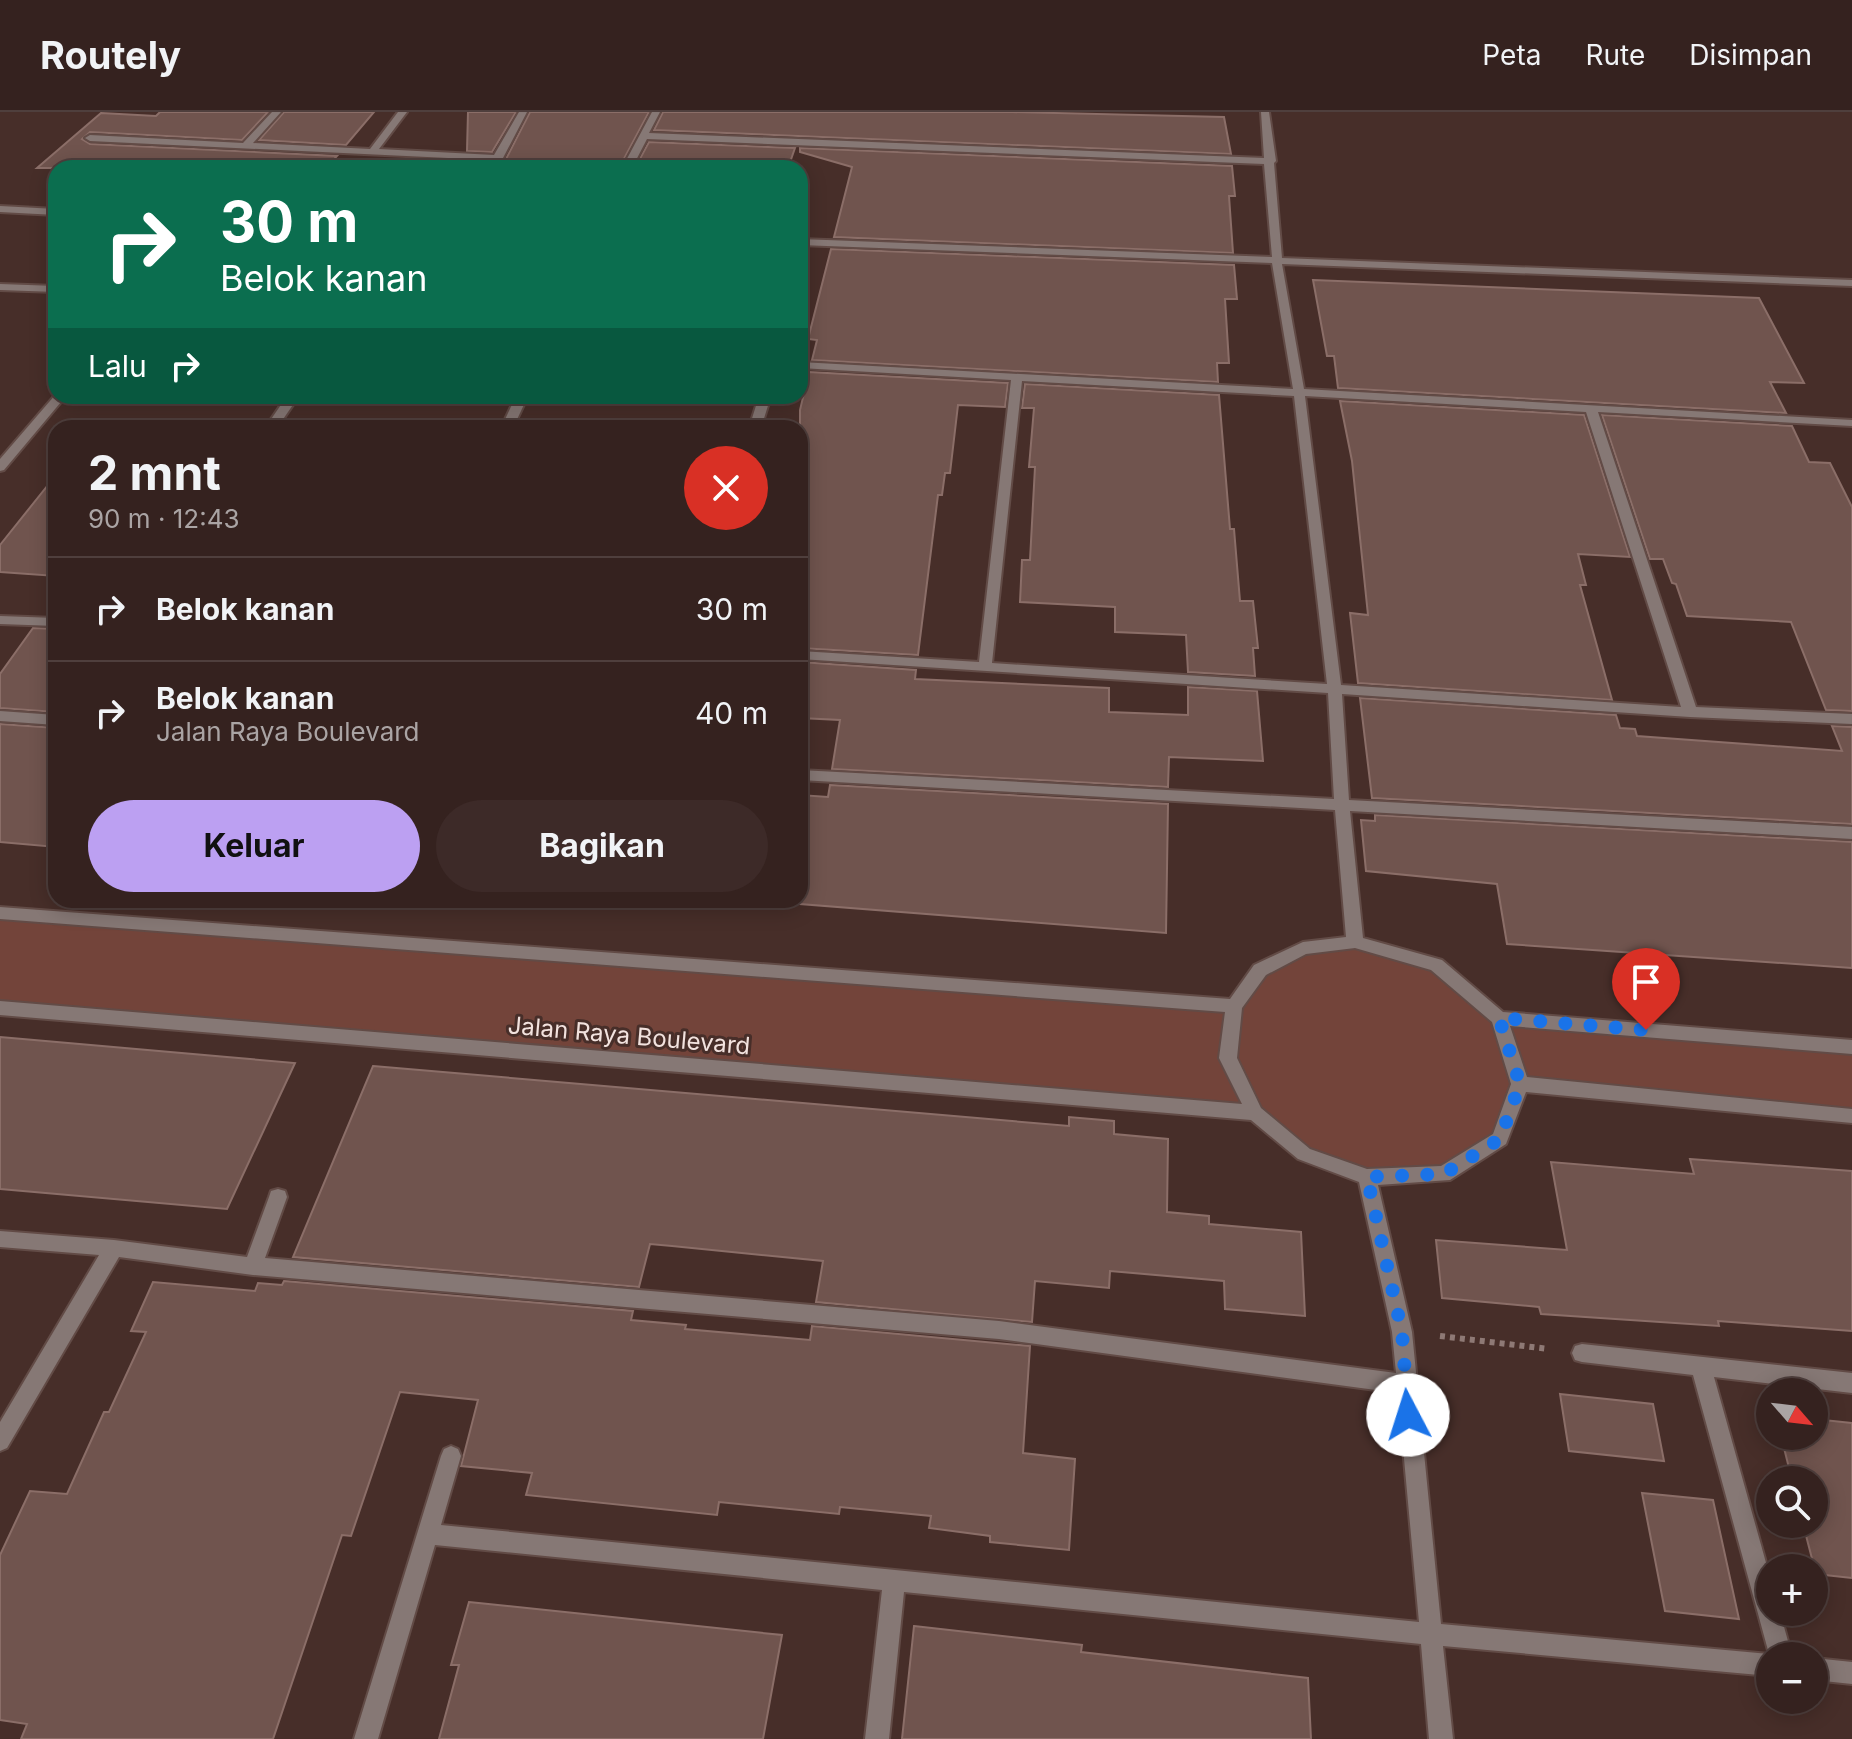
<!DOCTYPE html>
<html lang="id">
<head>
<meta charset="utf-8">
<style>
	body { margin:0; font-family:Inter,sans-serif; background:#3d2a28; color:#f1f3f6; height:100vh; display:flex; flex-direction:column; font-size:30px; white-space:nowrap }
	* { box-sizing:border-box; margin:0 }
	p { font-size:26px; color:#aaa4a4 }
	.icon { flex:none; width:44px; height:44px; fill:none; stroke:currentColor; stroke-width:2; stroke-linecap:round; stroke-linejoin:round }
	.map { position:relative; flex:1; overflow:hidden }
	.details { position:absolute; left:48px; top:308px; width:760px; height:488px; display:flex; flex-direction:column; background:#35221f; border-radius:24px; box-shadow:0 4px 20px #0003,0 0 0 2px #4f3f3d }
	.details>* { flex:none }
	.hud { position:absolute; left:48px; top:48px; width:760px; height:244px; border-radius:24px; box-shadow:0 4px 20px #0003,0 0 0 2px #4f3f3d; background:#0b6e4f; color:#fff; overflow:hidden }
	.needle { width:52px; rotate:118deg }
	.controls { position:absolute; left:1756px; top:1266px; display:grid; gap:16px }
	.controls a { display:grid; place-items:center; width:72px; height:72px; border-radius:50%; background:#35221f; box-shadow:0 4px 20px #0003,0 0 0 2px #4f3f3d; font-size:40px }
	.pin { position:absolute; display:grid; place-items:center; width:68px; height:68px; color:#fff; margin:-82px -34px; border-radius:50% 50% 50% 0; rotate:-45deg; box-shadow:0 0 8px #0007 }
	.pin .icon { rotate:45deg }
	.me { position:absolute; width:88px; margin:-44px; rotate:355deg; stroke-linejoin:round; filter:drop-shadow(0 0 6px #0008) }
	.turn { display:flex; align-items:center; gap:28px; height:168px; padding:0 40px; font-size:36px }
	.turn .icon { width:104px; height:104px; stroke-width:2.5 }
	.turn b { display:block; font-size:56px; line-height:68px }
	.then { display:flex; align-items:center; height:76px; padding:0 40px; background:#0003; gap:16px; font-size:30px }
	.round { display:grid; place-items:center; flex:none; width:84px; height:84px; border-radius:42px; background:#3d2a28 }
	.headline { display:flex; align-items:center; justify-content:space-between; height:136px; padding:0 40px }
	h1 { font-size:48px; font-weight:700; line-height:60px }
	.action { display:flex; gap:16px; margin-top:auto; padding:16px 40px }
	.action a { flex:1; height:92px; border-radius:48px; background:#bca0f2; color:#111; font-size:32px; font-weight:700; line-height:92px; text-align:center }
	.action a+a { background:#3d2a28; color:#f1f3f6 }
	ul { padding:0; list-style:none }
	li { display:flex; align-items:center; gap:24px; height:104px; padding:0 40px; border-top:2px solid #4f3f3d }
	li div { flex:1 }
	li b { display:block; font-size:30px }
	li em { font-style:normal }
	header { display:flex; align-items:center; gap:48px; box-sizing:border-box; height:112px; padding:0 40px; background:#35221f; border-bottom:2px solid #4f3f3d }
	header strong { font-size:38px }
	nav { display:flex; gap:44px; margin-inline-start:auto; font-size:28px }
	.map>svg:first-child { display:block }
	.green { fill:#73443a }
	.building { fill:#70544e; stroke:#8b6e68; stroke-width:2 }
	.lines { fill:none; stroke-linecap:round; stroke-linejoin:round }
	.minor-casing { stroke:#624b46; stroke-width:4 }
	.path { stroke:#8e7975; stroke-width:6; stroke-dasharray:5 5; stroke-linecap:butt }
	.minor { fill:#867875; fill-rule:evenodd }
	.route { stroke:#1a73e8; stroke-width:14; stroke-dasharray:0 25.2 }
	.labels { text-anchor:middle; stroke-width:6; stroke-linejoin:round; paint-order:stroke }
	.street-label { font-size:24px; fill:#f2e2de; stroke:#472e29 }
</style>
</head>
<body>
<header>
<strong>Routely</strong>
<nav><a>Peta</a><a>Rute</a><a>Disimpan</a></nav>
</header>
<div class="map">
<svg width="1852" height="1627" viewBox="0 0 1852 1627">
	<rect width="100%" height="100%" fill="#472e29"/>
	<path class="green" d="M0,800L1233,894L1260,858L1303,836L1355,830L1436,853L1499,906L1852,934V1004L1521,972L1500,1027L1444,1062L1367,1065L1304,1042L1255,1001L0,896Z"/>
	<g class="building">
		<path d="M160,0H268L242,28L90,20L82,27L90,32L337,44L326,56H37L101,1L156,4Z"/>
		<path d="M284,0H374L346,33L259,28Z"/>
		<path d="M468,0H516L492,40L467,39Z"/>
		<path d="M530,0H649L619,56H496L506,47Z"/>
		<path d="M663,0H1012L1224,5L1231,42L654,18Z"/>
		<path d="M649,30L795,36L788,56H635Z"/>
		<path d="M800,36L1232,54L1235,84H1229L1233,141L834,125L852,55L800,40Z"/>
		<path d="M831,137L1234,153L1237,187H1225L1229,251H1217L1218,270L812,248L817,228L808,227Z"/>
		<path d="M1313,168L1759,186L1804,271L1770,270L1786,301L1338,276L1334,244H1327Z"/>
		<path d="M809,260L1008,271L1005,295L958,293L950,361H945L942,383H938L918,543L800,536V298Z"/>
		<path d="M1025,272L1219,283L1230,417H1234L1240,489H1253L1258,536H1253L1255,564L1188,560L1186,523L1115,520V495L1020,490L1022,448H1030L1035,355H1029L1034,296H1022Z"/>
		<path d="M1340,289L1584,303L1630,445L1578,442L1586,473H1580L1612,588L1358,571L1350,501L1368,503L1352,349Z"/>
		<path d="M1602,303L1792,314L1809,350L1830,351L1852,395V599L1826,598L1791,510L1687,504L1676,472L1672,471L1663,447H1650Z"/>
		<path d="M56,363V464L0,460V433Z"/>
		<path d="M33,516L56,517V600L0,596V562Z"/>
		<path d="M800,550L916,558L915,567L1109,576V600L1188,603V575L1257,579L1263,649L1169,645L1168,675L832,657L840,608L800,606Z"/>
		<path d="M1360,586L1616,603L1620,616L1635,617L1637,624L1842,639L1832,614L1852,615V712L1372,686Z"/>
		<path d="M0,612L56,616V735L0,730Z"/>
		<path d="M830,673L1168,692L1166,821L800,792V683L828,685Z"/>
		<path d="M1375,703L1852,730V856L1507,832L1497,772L1366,759L1361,708L1375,709Z"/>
		<path d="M0,925L227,945L295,951L227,1097L0,1077Z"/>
		<path d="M373,954L1069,1014V1005L1114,1009V1022L1168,1027L1167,1100L1209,1104V1112L1301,1120L1305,1204L1225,1197L1224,1169L1110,1159L1109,1176L1035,1169L1032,1210L816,1190L823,1149L672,1134L650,1132L639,1175L293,1145Z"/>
		<path d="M1690,1047L1852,1059V1219L1718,1209L1719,1214L1541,1202L1539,1195L1442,1186L1436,1128L1567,1138L1551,1050L1694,1062Z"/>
		<path d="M284,1169L633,1199L631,1208L686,1213L685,1217L810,1228L812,1214L1030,1234L1023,1341L1075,1347L1069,1438L990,1430V1424L929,1416L931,1404L840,1395L839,1402L719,1390L717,1403L526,1383L532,1361L461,1354L478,1288L400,1280L351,1424L342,1423L273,1627H21L27,1612L0,1608V1443L30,1379L67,1382L104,1300H109L146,1220L131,1219L153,1170L255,1179L258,1171L282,1173Z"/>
		<path d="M1560,1282L1653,1292L1664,1349L1569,1339Z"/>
		<path d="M1814,1307L1852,1311V1466L1816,1462L1803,1412H1814V1368H1792L1781,1324H1814Z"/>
		<path d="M1642,1381L1713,1388L1739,1507L1665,1499Z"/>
		<path d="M469,1490L782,1523L763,1627H439L459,1553H451Z"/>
		<path d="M914,1514L1082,1533L1081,1540L1308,1566L1311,1627H902Z"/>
	</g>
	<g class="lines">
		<defs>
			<g id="minor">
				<path d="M272,0H281L253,31L370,37L398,0H407L379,37L494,43L519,0H527L503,46L493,55L488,52L490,48L90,29L85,26L90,23L243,31Z"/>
				<path d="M652,0H660L649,21L1264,46L1261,0H1269L1276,49L1274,51L1282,146L1852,168V174L1282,152L1304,277L1852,308V314L1598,300L1696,595L1852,602V612L1690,605L1342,582L1349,688L1852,715V727L1350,699L1363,826L1442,848L1503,900L1852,928V942L1510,914L1527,965L1852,997V1011L1526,980L1506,1032L1450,1068L1378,1073L1412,1220L1441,1512L1769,1542L1693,1263L1582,1250L1575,1248L1572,1241L1575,1234L1582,1232L1852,1261V1281L1714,1265L1770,1465V1500H1780L1792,1544H1770V1564L1443,1534L1453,1627H1429L1421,1532L904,1480L889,1627H865L882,1478L435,1433L378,1627H354L441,1344L444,1337L451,1334L458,1337L461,1344L441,1413L1419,1510L1398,1281L999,1227L253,1163L119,1145L7,1336L0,1339V1310L99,1143L0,1135V1119L114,1128L247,1145L269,1085L271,1079L278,1077L285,1079L287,1085L265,1146L999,1209L1396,1261L1392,1220L1359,1070L1298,1047L1251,1008L0,903V889L1242,992L1219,946L1225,900L0,807V795L1230,887L1254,853L1303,830L1346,825L1335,698L800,668V658L1334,687L1328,581L800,547V539L979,550L1011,268L800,256V250L1293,277L1272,151L800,133V127L1272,145L1264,52L647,27L632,56H622ZM1022,269L1294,284L1327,572L992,551ZM1305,284L1586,300L1681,595L1341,573ZM1355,836L1431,858L1492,910L1511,972L1493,1022L1441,1054L1367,1057L1310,1037L1261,996L1237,946L1242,896L1266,863L1306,842Z"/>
				<path d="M0,94L56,97V103L0,100Z"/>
				<path d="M0,172L56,174V180L0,178Z"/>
				<path d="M56,282V284H66L4,358L0,359V347Z"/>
				<path d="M287,284H299L277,316H265Z"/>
				<path d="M516,284H528L513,316H501Z"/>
				<path d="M759,284H771L761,316H749Z"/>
				<path d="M0,504L56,506V514L0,512Z"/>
				<path d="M0,599L56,603V613L0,609Z"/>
				<path d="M1814,1546L1852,1550V1572L1814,1568Z"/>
			</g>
		</defs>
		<use href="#minor" class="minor-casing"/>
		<path class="path" d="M1440,1224L1549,1237"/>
		<use href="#minor" class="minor"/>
	</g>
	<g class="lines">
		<path class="route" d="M1408,1303L1402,1220L1367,1065L1444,1062L1500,1027L1520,972L1499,906L1646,918"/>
	</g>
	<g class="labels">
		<g class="street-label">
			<text transform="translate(629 924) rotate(5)" y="8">Jalan Raya Boulevard</text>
		</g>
	</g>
</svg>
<div class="controls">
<a><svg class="needle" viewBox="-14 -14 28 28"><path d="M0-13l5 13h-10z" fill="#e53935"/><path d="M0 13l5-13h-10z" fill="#aaa4a4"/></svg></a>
<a><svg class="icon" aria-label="search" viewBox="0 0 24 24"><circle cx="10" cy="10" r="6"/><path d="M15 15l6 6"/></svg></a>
<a>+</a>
<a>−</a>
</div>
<div class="pin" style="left:1646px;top:918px;background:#d93025"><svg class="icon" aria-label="arrive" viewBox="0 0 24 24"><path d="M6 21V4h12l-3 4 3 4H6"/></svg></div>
<svg class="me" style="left:1408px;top:1303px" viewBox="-20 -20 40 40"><circle r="19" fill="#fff"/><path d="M0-13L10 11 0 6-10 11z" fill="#1a73e8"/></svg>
<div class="hud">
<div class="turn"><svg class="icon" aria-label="right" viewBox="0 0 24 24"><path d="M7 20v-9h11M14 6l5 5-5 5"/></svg><div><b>30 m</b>Belok kanan</div></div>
<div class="then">Lalu<svg class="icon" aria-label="right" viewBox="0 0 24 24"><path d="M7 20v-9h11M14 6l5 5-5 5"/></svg></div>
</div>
<section class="details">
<div class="headline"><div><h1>2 mnt</h1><p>90 m · 12:43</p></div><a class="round" style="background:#d93025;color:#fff"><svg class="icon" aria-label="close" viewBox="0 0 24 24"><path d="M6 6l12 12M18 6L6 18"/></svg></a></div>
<ul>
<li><svg class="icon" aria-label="right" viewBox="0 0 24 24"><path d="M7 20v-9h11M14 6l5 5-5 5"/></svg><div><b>Belok kanan</b></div><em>30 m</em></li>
<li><svg class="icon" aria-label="right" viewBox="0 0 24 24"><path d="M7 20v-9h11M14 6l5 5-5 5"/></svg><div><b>Belok kanan</b><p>Jalan Raya Boulevard</p></div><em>40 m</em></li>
</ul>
<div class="action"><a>Keluar</a><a>Bagikan</a></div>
</section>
</div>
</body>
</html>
